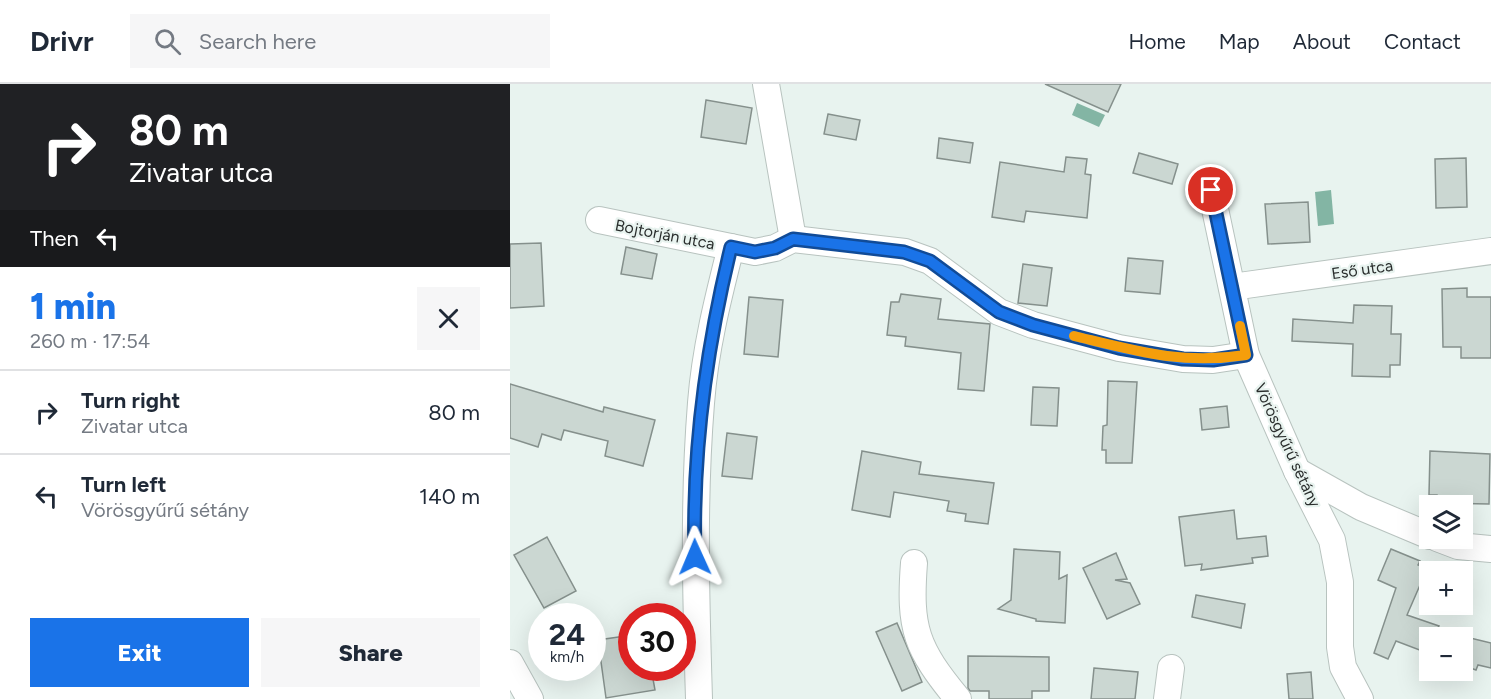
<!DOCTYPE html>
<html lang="en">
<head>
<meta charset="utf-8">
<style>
	body { margin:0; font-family:Figtree,sans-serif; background:#f6f6f7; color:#1f2937; height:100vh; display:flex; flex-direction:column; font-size:22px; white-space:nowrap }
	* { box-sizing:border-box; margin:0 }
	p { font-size:20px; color:#747a83 }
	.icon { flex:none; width:33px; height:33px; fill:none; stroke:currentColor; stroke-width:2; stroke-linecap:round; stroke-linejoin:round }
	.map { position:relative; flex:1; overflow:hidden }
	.drawer { display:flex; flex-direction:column; background:#fff; width:510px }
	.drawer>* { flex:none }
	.top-card { background:#202124; color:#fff; overflow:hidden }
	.buttons { position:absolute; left:909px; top:411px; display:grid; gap:12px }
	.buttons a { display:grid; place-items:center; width:54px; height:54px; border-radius:0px; background:#fff; box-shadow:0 6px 24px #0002; font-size:30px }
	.speed { position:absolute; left:18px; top:519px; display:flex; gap:12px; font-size:30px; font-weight:700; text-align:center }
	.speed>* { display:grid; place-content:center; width:78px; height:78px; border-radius:50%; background:#fff; box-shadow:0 6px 24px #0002; line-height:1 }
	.speed small { font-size:15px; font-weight:400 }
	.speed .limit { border:9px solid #d22; background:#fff; color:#111 }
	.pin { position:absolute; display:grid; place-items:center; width:51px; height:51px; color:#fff; margin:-26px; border:3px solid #fff; border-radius:50%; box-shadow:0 2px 6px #0007 }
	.me { position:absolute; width:66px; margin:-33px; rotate:359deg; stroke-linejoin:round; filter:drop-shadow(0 0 4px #0008) }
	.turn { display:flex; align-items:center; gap:21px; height:126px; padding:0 30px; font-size:27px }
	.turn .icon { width:78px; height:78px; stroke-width:2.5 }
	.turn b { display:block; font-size:42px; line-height:51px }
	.then { display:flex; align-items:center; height:57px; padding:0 30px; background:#0003; gap:12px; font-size:22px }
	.round { display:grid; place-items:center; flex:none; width:63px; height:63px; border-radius:0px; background:#f6f6f7 }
	.overview { display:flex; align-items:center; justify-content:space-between; height:102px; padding:0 30px }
	h1 { font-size:36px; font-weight:800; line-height:45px; color:#1a73e8 }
	.action { display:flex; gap:12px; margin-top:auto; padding:12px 30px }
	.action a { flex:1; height:69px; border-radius:0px; background:#1a73e8; color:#fff; font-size:24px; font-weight:800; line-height:69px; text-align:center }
	.action a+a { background:#f6f6f7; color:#1f2937 }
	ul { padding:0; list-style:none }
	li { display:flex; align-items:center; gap:18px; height:84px; padding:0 30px; border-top:2px solid #e0e1e3 }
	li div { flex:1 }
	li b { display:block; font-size:22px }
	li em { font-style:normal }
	header { display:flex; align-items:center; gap:36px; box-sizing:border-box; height:84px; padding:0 30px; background:#fff; border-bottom:2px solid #e0e1e3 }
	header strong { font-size:28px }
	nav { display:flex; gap:33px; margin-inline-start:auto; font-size:21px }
	.search { width:420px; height:54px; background:#f6f6f7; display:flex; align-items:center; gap:15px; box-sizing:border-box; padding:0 21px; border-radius:0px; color:#747a83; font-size:22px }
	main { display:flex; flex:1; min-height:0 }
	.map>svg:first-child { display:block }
	.water { fill:#83b5a4 }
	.building { fill:#cbd7d2; stroke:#85908c; stroke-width:1.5 }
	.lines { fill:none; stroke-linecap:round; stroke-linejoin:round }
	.street-casing { stroke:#b8c3bf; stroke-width:28 }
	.street { stroke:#fff; stroke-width:26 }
	.route-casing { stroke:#114b97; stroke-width:15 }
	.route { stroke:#1a73e8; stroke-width:10 }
	.slow { stroke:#f59e0b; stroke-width:10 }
	.labels { text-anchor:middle; stroke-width:4.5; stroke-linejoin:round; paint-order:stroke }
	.street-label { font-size:16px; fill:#292d2c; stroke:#e8f3ef }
</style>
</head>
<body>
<header>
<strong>Drivr</strong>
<div class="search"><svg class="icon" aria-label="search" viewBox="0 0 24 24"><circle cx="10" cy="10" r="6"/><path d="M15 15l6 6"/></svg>Search here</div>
<nav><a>Home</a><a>Map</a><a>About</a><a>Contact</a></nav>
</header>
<main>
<section class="drawer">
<div class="top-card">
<div class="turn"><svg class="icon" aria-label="right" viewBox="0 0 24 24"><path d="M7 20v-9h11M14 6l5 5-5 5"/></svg><div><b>80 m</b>Zivatar utca</div></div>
<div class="then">Then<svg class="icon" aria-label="left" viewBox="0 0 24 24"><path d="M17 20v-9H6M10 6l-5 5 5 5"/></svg></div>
</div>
<div class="overview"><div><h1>1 min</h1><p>260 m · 17:54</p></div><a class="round"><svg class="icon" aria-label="close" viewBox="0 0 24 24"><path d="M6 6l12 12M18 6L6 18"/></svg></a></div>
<ul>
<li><svg class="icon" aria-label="right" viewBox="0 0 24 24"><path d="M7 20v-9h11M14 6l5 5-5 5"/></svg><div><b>Turn right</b><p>Zivatar utca</p></div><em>80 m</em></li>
<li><svg class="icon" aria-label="left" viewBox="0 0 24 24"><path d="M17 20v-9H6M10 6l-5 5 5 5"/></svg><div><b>Turn left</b><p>Vörösgyűrű sétány</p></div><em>140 m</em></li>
</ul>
<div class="action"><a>Exit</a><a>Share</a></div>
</section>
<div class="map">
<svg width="981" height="615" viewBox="0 0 981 615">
	<rect width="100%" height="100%" fill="#e8f3ef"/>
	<g class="water">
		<path d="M567,19L595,31L589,43L562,31Z"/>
		<path d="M821,106L824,140L808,142L805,108Z"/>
	</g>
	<g class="building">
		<path d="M535,0H611L598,28Z"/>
		<path d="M196,16L242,24L236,60L191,53Z"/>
		<path d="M318,30L350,36L346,56L314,50Z"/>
		<path d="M429,54L463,59L460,79L427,74Z"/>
		<path d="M629,69L668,80L662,100L623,89Z"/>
		<path d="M556,73L577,75L575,90L581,91L577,134L516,127L514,138L482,133L490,78L554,88Z"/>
		<path d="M956,74L957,123L926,124L925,75Z"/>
		<path d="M798,118L800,158L758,160L755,120Z"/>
		<path d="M31,159L34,222L0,224V160Z"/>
		<path d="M116,163L147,170L142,195L111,190Z"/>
		<path d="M618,174L653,177L650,210L615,207Z"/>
		<path d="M513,180L542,184L537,222L508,219Z"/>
		<path d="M957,204V213H981V274H951V263H933L932,205Z"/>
		<path d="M391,210L431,215L428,235L480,240L474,307L448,305L451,269L395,262L396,253L377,251L381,218H389Z"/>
		<path d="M239,213L273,216L268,273L234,270Z"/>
		<path d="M844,221L882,222L881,250H891L890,281H880V293L842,292L843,260L782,257L783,235L843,239Z"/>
		<path d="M598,297L627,298L622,379H596V366H592L593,342L597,341Z"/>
		<path d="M0,300L93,328L94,323L145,336L133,382L95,372L98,357L54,346L51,356L32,350L28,363L0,354Z"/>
		<path d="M523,303L549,304L547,342L521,341Z"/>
		<path d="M717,322L719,343L692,346L690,325Z"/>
		<path d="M217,349L247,353L242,395L212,392Z"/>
		<path d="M352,367L411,378L409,390L484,399L478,440L455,437L456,430L437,427L439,417L384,408L380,433L342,426Z"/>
		<path d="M920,367L980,370L979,420L927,419V411H919Z"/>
		<path d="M724,426L727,455L756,452L758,472L742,474L743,479L691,486L692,480L675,482L669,433Z"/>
		<path d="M37,453L66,507L34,524L4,471Z"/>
		<path d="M504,465L550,468L549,495L557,491L555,539L526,537V535L488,525L501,516Z"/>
		<path d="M881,465L910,477L908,481L917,485L897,531L929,542L927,546L981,559V584L968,581L966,586L952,581V554H920V570L886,557L878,575L864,569L886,504L868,496Z"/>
		<path d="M606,469L617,495L605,496L620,499L630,520L597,535L573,484Z"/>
		<path d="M686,511L735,520L731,544L682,533Z"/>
		<path d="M387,539L412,598L392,607L366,548Z"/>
		<path d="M122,551V584H141L145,606L96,614L88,556Z"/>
		<path d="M458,572L539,573V607H522V615H479V607H460L458,604Z"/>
		<path d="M584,584L628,588L625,615H581Z"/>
		<path d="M801,588L803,615H779L777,590Z"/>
	</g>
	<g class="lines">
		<defs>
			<g id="street">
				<path d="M256,0L283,155"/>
				<path d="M701,106L736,271L787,387L822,456L830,498V563L833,583L850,615"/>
				<path d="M89,136L245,168L265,164L283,155L395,168L420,177L489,228L523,241L609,264L673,275L703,276L736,271"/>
				<path d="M722,203L981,167"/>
				<path d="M787,387L851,423L920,452"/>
				<path d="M927,454L948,462L981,465"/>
				<path d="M404,479C399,545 406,564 448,615"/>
				<path d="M0,579L20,615"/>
				<path d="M189,615C186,516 183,418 191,319C195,266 208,214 221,163"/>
				<path d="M657,615L661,584"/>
			</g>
		</defs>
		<use href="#street" class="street-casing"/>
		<use href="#street" class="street"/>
	</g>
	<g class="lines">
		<defs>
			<path id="route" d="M185,473C182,368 196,265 221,163L245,168L265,164L283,155L394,168L420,177L489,228L523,241L609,264L673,275L703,276L736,271L701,106"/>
		</defs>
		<use href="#route" class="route-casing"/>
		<use href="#route" class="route"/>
		<path class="slow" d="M564,252C626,267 672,281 736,271L730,242"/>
	</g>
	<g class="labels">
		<g class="street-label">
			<text transform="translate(155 150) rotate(11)" y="6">Bojtorján utca</text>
			<text transform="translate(852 185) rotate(-8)" y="6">Eső utca</text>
			<text transform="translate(778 361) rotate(65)" y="6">Vörösgyűrű sétány</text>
		</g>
	</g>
</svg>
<div class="buttons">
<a><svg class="icon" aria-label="layers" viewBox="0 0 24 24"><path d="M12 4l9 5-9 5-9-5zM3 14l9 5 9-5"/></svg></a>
<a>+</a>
<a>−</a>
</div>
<div class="speed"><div>24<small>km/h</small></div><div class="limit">30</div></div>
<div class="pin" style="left:701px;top:106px;background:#d93025"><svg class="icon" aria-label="arrive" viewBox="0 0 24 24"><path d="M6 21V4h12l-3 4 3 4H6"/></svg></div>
<svg class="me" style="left:185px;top:473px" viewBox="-20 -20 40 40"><path d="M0-17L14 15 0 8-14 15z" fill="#1a73e8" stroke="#fff" stroke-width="4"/></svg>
</div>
</main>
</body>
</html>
